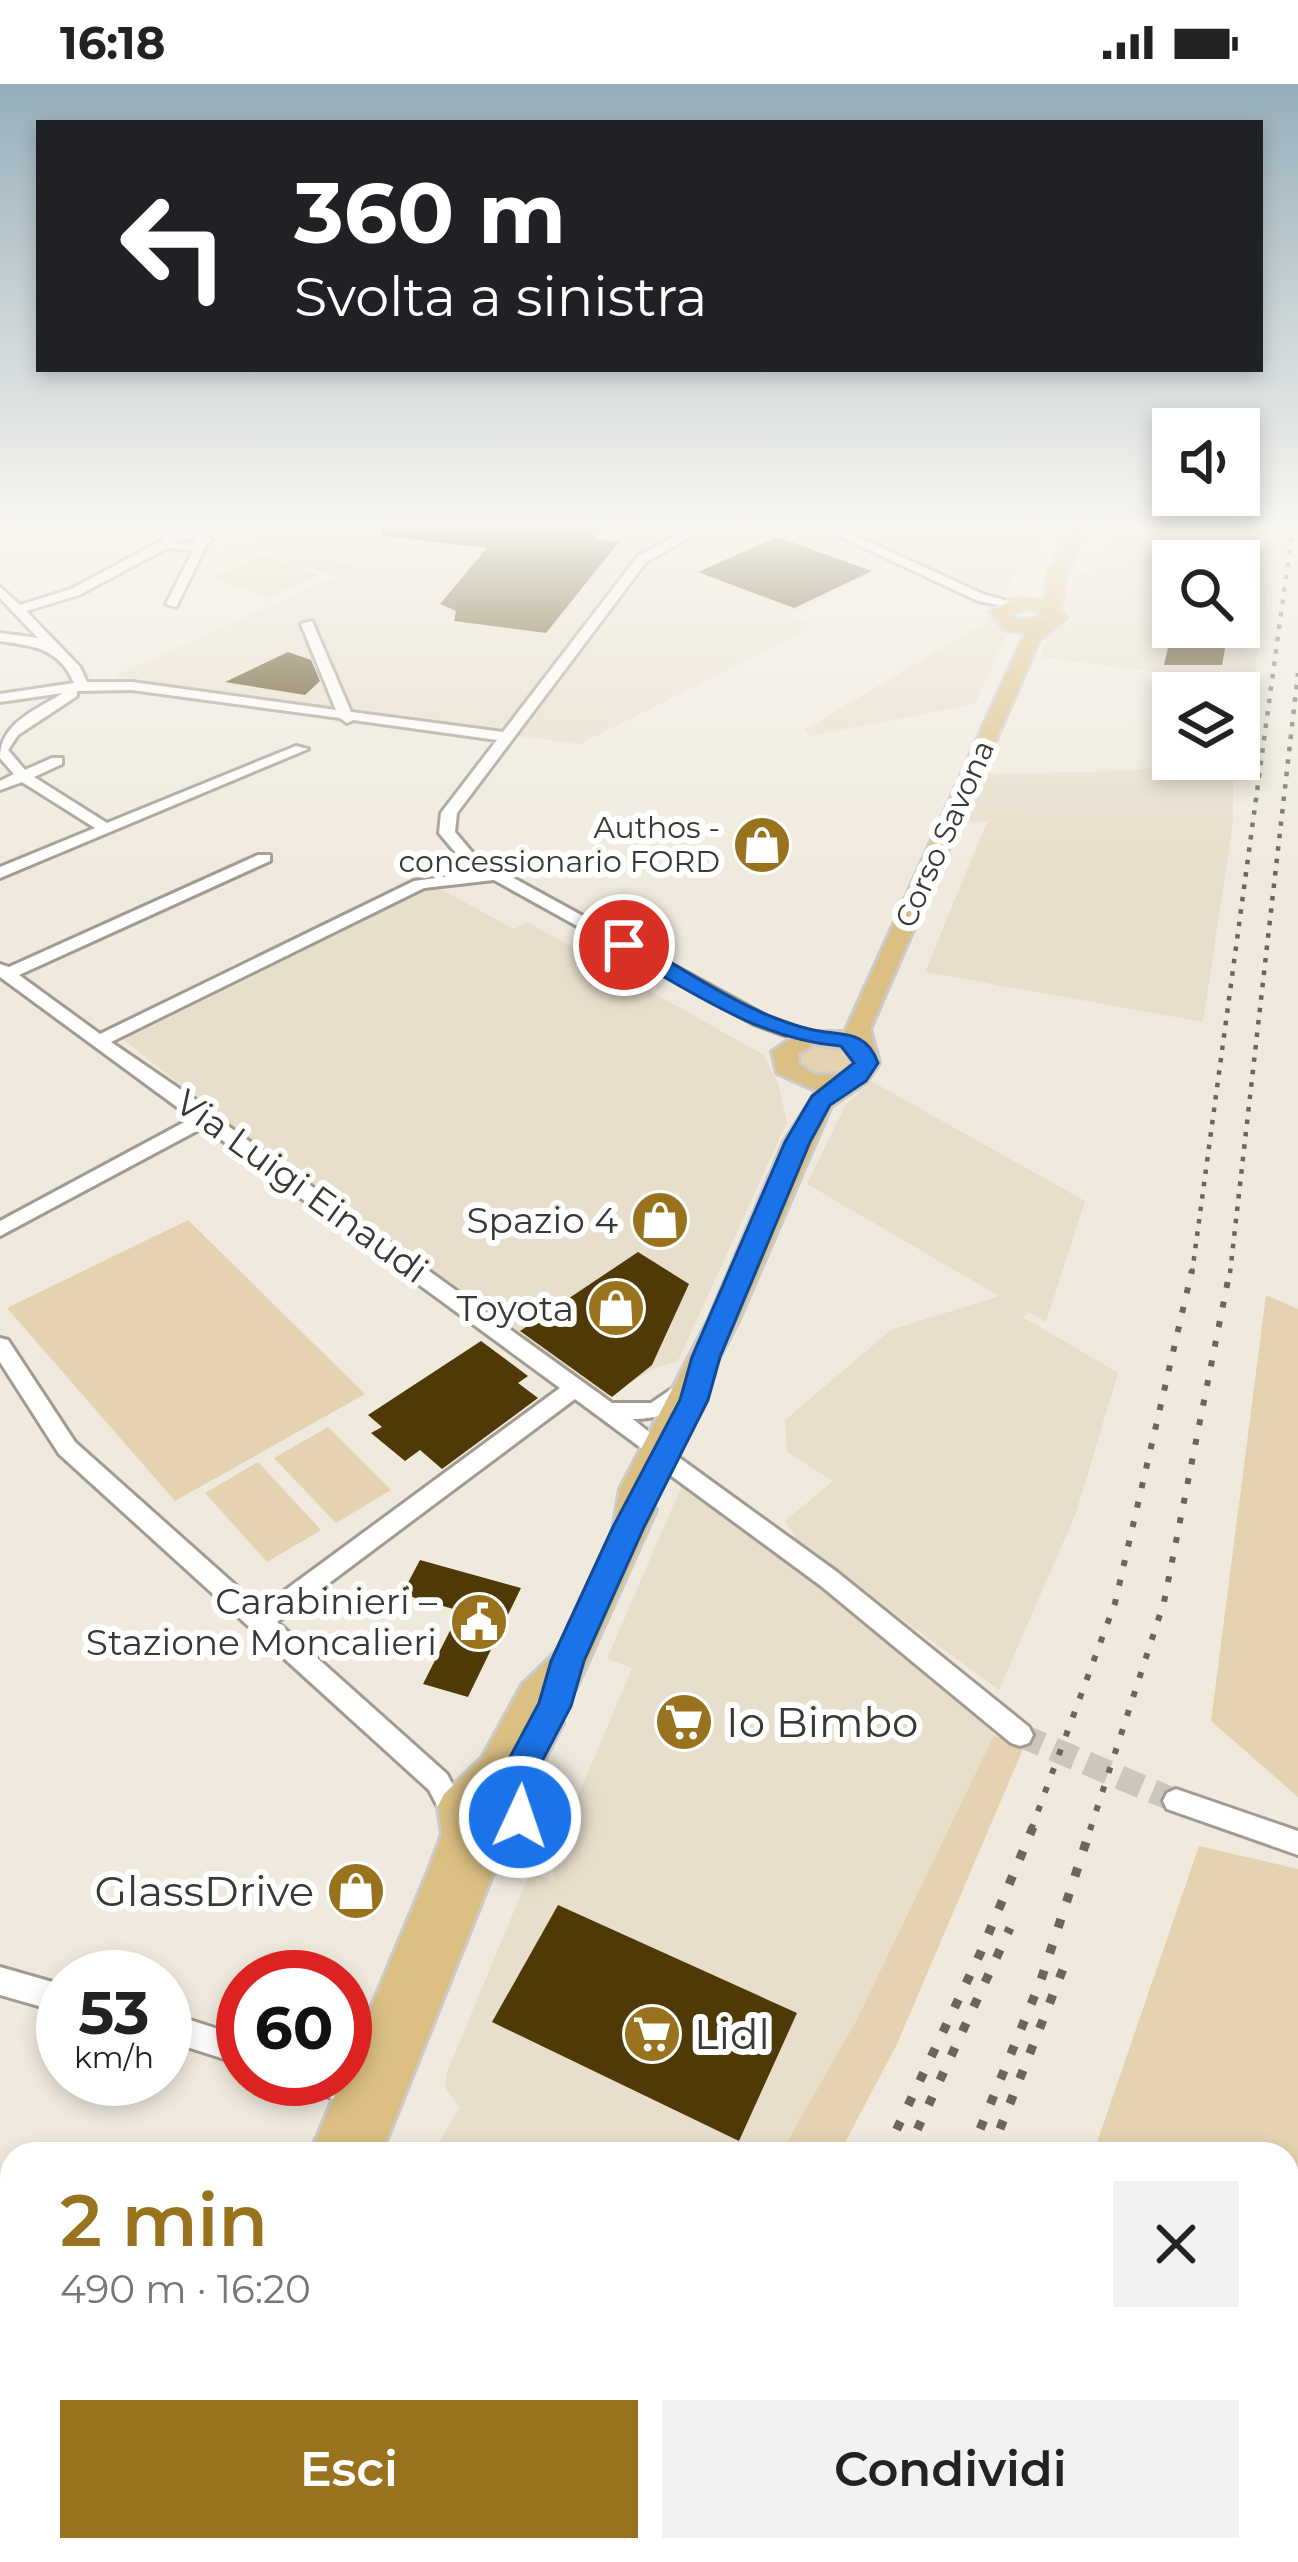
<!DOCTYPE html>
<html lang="it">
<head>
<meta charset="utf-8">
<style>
	body { margin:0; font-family:Montserrat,sans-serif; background:#f2f2f2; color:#222; height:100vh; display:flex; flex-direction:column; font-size:45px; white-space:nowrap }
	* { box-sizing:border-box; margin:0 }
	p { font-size:39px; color:#767676 }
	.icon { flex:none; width:66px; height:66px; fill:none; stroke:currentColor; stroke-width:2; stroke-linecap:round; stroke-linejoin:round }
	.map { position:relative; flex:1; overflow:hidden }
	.panel { position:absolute; left:0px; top:2058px; width:1299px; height:420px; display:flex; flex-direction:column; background:#fff; border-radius:36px 36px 0 0; box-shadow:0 6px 18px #0003 }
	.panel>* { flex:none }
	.top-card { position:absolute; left:36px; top:36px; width:1227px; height:252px; border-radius:0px; box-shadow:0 6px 18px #0003; background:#202124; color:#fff; overflow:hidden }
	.fabs { position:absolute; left:1152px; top:324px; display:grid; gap:24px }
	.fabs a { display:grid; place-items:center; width:108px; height:108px; border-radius:0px; background:#fff; box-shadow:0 6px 18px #0003; font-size:60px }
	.speed { position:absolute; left:36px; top:1866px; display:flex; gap:24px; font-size:60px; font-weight:700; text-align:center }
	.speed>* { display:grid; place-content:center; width:156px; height:156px; border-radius:50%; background:#fff; box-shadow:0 6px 18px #0003; line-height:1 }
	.speed small { font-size:30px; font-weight:400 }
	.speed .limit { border:18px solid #d22; background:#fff; color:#111 }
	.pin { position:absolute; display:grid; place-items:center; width:102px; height:102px; color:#fff; margin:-51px; border:6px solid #fff; border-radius:50%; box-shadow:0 3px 12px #0007 }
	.me { position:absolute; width:132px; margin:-66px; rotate:3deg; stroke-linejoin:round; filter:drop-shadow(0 0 9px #0008) }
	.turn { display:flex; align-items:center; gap:42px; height:252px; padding:0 60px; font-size:54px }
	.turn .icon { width:156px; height:156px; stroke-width:2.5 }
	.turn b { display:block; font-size:84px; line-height:102px }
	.round { display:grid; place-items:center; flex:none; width:126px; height:126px; border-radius:0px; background:#f2f2f2 }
	.headline { display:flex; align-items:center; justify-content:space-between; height:204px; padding:0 60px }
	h1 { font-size:72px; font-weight:600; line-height:90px; color:#98721d }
	.button { display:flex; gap:24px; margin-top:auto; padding:24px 60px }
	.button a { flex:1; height:138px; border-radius:0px; background:#98721d; color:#fff; font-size:48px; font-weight:600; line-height:138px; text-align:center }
	.button a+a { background:#f2f2f2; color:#222 }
	.status { display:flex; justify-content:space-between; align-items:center; height:84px; padding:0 60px; background:#fff; direction:ltr }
	.status svg { height:33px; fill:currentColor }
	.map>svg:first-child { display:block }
	.built { fill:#e8decc; fill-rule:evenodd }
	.green { fill:#e4d2b0 }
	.building { fill:#4e3907 }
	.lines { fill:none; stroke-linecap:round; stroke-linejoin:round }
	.street-tunnel { stroke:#ccc6bc; stroke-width:24; stroke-dasharray:24 12; stroke-linecap:butt }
	.street-casing { stroke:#a19b91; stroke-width:6 }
	.primary-casing { stroke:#cccbca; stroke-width:6 }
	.street { fill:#fff; fill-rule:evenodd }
	.primary { fill:#dbbf83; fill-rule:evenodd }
	.rail-far2 { stroke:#69665f; stroke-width:4.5; stroke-dasharray:4.5 8; stroke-linecap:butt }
	.rail-far1 { stroke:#69665f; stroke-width:6; stroke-dasharray:6 14; stroke-linecap:butt }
	.rail { stroke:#69665f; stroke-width:9; stroke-dasharray:9 18; stroke-linecap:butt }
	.route { fill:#1a73e8; stroke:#114b97; stroke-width:3 }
	.labels { text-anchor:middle; stroke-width:12; stroke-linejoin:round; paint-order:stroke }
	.far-poi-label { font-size:30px; fill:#3a3833; stroke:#fff; text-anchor:end }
	.far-street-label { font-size:30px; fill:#3a3833; stroke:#fff }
	.street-label { font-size:36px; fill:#3a3833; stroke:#fff }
	.poi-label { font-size:36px; fill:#3a3833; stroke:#fff; text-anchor:end }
	.near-poi-label { font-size:42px; fill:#3a3833; stroke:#fff; text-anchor:start }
</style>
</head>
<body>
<div class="status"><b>16:18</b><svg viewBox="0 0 49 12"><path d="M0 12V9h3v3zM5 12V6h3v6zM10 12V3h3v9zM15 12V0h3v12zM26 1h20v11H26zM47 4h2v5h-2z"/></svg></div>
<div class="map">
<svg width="1298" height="2478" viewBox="0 0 1298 2478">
	<rect width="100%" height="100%" fill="#f0eade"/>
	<g class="built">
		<path d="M311,441H634L674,451L729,441H1048L1026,490L1016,489L1007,508L997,512L868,458L860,464L890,478L791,531L812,543L580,660L264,620L114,592L332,494L340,495L354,481L213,462Z"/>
		<path d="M1101,441H1277L1254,593L1162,589L1041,573L1048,549L1073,537L1075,530L1064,522L1077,487L1091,488L1110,451L1098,447ZM1173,477H1239V543H1173Z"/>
		<path d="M993,534L1007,551L975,620L811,652L804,646Z"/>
		<path d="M1233,675V739L1203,938L925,888L987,738L961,737L981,690L1125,687Z"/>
		<path d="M433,801L514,845L527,838L764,971L778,999L787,1038L678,1277L657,1283L601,1316L281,1081L124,956Z"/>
		<path d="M871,997L1085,1117L1046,1238L1028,1228L1023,1233L1118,1289L1076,1429L999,1606L800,1461L785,1437L833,1397L787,1368L785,1336L891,1246L999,1212L807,1100L846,1020Z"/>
		<path d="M682,1401L920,1576L994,1651L856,1937L780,2070H421L438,2060L460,2023L445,2004L446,1991L530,1788L553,1797L555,1767L632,1584L607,1575Z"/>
		<path d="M176,2466H546L538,2478H169Z"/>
	</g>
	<g class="green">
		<path d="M266,471L288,479L296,473L355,481L341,494L290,478L319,491L266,514L213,493Z"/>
		<path d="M810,959L845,964L852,981C835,999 817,991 797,983L796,967Z"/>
		<path d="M188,1136L365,1310L175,1417L7,1224Z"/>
		<path d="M1266,1211L1298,1225V1713L1211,1637Z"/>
		<path d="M328,1343L391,1406L336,1439L274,1374Z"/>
		<path d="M258,1378L321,1446L267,1478L205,1409Z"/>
		<path d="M994,1651L1023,1665L897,1960L839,2070H780L856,1937Z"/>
		<path d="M1199,1762L1298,1785V2478H962L966,2466H1287V2070H1093Z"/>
	</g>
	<g class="building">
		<path d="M383,441H605L594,455L619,458L546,549L454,537L456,527L440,520L487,464L382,452Z"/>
		<path d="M777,453L872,487L794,524L698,488Z"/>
		<path d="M1173,543H1229L1222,581H1164Z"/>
		<path d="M288,568L311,576L320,597L305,611L225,598Z"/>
		<path d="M638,1168L689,1200L652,1281L612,1313L520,1247Z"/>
		<path d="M481,1257L528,1292L518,1299L538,1314L442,1385L420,1366L405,1377L371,1349L382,1343L368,1331Z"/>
		<path d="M420,1476L521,1504L468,1613L423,1600L460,1527L402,1510Z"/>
		<path d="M558,1821L797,1929L739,2057L492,1938Z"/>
	</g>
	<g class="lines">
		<path class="street-tunnel" d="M1020,1651L1176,1717"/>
		<defs>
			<g id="street">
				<path d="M697,441H712L646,478L457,729L455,748L477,774L766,932L813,949V957H801L754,940L494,796L424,804L111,958L215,1029L217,1034L612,1319H651L673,1304H689L692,1310C676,1329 657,1335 633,1335L667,1363L664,1368L674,1370L837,1488L1029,1643L1033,1651L1029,1659L1020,1662L1011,1659L821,1502L658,1382L655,1376L658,1371L648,1369L575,1315L277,1538L447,1690L468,1730L464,1738L455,1742L446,1738L429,1706L59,1370L0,1278V1254L8,1256L75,1358L261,1524L560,1304L204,1043L0,1152V1137L192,1034L0,893V880L9,883L258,771H270V777L19,891L100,950L414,797L480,788L465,780L439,749L441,729L497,656L353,636L347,639L340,634L132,606L77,607V612L18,651L8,666L25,686L52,674H62V680L34,693L107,739L296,662L308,665L0,794V783L95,744L22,698L0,706V697L14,690L0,674C0,639 36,626 63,609L0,618V610L74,599C59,564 34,562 0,557V549L38,554L0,514V503L20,521L71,505L161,457L167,449L190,445L213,456L207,460L176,523L166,520L193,467L167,464L79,511L26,527L80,583L87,598H132L336,626L301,540L312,537L351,628L503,648L638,472ZM189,453L197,456L186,461L173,458Z"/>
				<path d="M816,441H832L985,511L1020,520L1014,524L978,517Z"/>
				<path d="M1176,1705L1298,1747V1771L1167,1725L1163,1717L1167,1709Z"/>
				<path d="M0,1883L63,1901V1929L0,1911Z"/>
				<path d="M165,1928L243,1953V1981L165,1956Z"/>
				<path d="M345,1990L370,1999L374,2009L370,2019L359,2024L306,2005L302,1995H345Z"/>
				<path d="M0,2231L12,2236V2268L0,2263Z"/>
			</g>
			<g id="primary">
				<path d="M0,441H19L0,453Z"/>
				<path d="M1072,441H1088L1066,489L1061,527L1067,534L1039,556L870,945L879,979L866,998L831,1022L739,1235L652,1405L650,1417L656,1426L580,1595L575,1606L560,1609L547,1624L558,1628L563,1639L530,1704L539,1733L492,1792L381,2070H310L428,1788L442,1750L438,1722L444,1710L482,1674L522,1601L558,1566L613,1446L620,1405L709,1235L784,1058L817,1007L777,989L772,968L800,948H845L1026,548L1006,546L990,528L1014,515L1045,517L1048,489ZM1030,524L1047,533L1018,537L1010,529ZM814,960L845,965L853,979L842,990L816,991L799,981L798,970ZM488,1717L500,1728L480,1750L477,1727Z"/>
				<path d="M111,2466H164L159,2478H106Z"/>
			</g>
		</defs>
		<use href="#street" class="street-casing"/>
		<use href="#primary" class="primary-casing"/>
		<use href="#street" class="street"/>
		<use href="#primary" class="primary"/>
		<g class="rail-far2">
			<path d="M1192,1189L1293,441"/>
			<path d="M1230,1189L1298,589"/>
		</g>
		<g class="rail-far1">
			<path d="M1031,1746L1115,1519L1192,1186"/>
			<path d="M1090,1746L1164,1518L1230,1186"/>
		</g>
		<g class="rail">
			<path d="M885,2070L980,1870L1033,1743"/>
			<path d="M906,2070L1010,1844"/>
			<path d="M970,2070L1041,1896L1091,1743"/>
			<path d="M990,2070L1069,1870"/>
			<path d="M674,2478L681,2466"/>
			<path d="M699,2478L705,2466"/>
			<path d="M785,2478L791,2466"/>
			<path d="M810,2478L816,2466"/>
		</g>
	</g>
	<linearGradient id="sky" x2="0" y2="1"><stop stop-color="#97aeba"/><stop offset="0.56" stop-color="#f8f6f0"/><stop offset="1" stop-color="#f8f6f0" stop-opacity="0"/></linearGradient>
	<rect width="1298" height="788" fill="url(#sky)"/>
	<path class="route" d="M617,856H632C688,887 747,930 809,945C839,953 865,943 878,979L866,997L830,1021L810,1058L720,1273L708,1316L644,1443L584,1577L571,1622L528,1704L537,1733L532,1744L520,1749L508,1744L492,1707L539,1619L551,1577L613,1443L680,1316L692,1273L785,1058L812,1012L854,979L841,962C758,956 688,905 617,866Z"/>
	<defs>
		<symbol id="shop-disc" viewBox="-11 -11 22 22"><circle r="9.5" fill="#98721d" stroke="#fff"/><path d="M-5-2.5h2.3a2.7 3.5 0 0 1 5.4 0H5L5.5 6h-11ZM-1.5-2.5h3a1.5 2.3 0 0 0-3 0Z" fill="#fff"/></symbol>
		<symbol id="civic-disc" viewBox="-11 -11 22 22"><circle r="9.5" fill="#98721d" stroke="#fff"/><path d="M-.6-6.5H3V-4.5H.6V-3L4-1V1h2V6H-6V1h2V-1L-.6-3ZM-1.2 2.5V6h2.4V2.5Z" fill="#fff"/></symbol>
		<symbol id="supermarket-disc" viewBox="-11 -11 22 22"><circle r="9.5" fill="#98721d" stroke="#fff"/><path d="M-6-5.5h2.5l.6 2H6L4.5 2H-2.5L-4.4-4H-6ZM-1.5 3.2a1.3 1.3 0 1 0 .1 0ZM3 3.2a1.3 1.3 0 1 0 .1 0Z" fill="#fff"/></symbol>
	</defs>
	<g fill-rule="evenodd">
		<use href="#shop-disc" x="729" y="728" width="66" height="66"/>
		<use href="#shop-disc" x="627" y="1103" width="66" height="66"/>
		<use href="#shop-disc" x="583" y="1191" width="66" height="66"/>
		<use href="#civic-disc" x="446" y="1505" width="66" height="66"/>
		<use href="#supermarket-disc" x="651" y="1605" width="66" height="66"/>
		<use href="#shop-disc" x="323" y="1774" width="66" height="66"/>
		<use href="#supermarket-disc" x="619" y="1917" width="66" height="66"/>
	</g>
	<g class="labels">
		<g class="far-poi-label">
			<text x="720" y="754">Authos -<tspan x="720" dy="34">concessionario FORD</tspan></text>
		</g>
		<g class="far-street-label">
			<text transform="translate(945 750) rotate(-66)" y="10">Corso Savona</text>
		</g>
		<g class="street-label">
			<text transform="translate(302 1102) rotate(36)" y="13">Via Luigi Einaudi</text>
		</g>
		<g class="poi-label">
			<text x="618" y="1149">Spazio 4</text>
			<text x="574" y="1237">Toyota</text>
			<text x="437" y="1530">Carabinieri –<tspan x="437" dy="41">Stazione Moncalieri</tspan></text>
		</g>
		<g class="near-poi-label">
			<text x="726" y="1653">Io Bimbo</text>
			<text x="314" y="1822" text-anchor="end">GlassDrive</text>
			<text x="694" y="1965">Lidl</text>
		</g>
	</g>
</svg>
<div class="fabs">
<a><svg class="icon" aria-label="sound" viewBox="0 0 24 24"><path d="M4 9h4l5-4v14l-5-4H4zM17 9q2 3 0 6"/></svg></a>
<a><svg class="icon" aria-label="search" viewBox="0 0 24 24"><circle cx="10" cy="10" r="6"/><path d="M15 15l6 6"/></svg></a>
<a><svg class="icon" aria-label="layers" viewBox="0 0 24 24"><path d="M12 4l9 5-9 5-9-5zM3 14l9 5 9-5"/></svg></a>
</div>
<div class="speed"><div>53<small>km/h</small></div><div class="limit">60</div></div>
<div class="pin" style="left:624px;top:861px;background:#d93025"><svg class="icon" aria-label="arrive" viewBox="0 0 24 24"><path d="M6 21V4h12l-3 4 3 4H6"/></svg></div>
<svg class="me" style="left:520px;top:1733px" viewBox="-20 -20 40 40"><circle r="17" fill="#1a73e8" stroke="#fff" stroke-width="3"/><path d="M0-11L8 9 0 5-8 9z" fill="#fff"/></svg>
<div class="top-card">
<div class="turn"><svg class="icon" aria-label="left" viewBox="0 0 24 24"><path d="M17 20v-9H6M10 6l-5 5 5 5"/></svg><div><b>360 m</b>Svolta a sinistra</div></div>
</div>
<section class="panel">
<div class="headline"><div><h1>2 min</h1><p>490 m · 16:20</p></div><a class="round"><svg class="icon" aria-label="close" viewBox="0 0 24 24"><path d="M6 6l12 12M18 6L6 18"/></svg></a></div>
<div class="button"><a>Esci</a><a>Condividi</a></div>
</section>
</div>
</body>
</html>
